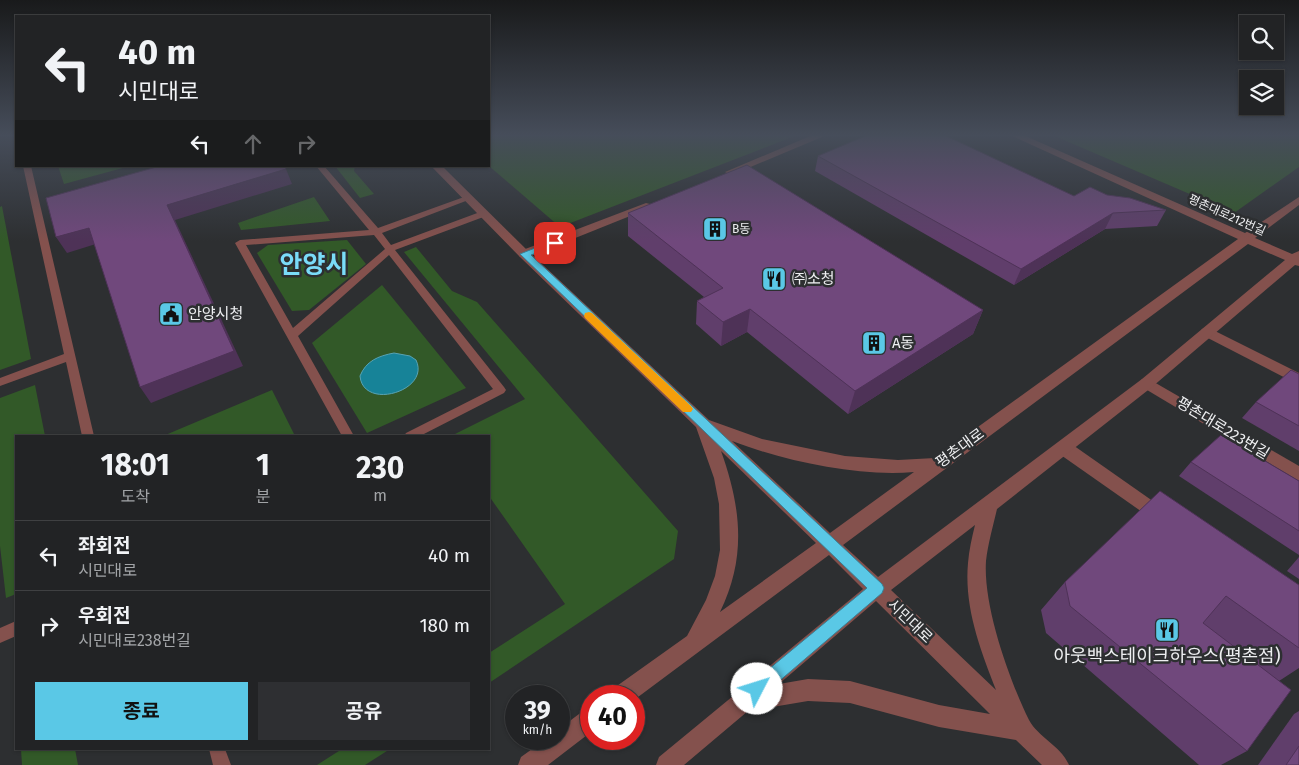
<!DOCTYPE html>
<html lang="ko">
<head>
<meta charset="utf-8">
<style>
	body { margin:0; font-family:"Fira Sans","Noto Sans KR",sans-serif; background:#2e2f32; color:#f1f3f6; height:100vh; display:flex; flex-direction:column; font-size:19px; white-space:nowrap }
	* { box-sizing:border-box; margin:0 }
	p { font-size:16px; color:#a2a4a7 }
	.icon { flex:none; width:28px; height:28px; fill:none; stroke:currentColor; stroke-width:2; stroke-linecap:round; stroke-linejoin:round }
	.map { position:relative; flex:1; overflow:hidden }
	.sheet { position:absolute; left:15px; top:435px; width:475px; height:315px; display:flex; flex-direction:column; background:#222325; border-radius:0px; box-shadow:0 1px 4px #0004,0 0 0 1px #3f4042 }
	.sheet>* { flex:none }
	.guide { position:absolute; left:15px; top:15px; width:475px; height:152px; border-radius:0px; box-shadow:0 1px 4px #0004,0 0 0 1px #3f4042; background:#222325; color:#f1f3f6; overflow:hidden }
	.tools { position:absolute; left:1239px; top:15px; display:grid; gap:10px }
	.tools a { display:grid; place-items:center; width:45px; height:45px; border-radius:0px; background:#222325; box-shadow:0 1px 4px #0004,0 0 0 1px #3f4042; font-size:25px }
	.speed { position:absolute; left:505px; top:685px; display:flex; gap:10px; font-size:25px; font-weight:700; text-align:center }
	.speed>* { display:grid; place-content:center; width:65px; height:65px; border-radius:50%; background:#222325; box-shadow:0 1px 4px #0004,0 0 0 1px #3f4042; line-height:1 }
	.speed small { font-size:12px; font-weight:400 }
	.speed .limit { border:8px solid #d22; background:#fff; color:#111 }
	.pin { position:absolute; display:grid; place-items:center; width:42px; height:42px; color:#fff; margin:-21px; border-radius:10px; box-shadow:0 2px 8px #0006 }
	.me { position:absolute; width:55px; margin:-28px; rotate:50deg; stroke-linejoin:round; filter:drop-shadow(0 0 4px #0008) }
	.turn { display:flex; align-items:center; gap:18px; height:105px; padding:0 20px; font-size:22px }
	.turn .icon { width:65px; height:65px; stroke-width:2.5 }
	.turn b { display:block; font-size:35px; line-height:42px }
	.lanes { display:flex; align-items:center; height:48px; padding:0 20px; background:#0003; justify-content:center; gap:25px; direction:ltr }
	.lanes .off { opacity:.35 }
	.eta { display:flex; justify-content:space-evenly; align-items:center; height:85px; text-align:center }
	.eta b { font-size:30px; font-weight:700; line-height:35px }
	.action { display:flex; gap:10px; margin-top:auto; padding:10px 20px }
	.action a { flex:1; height:58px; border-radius:0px; background:#5ac8e6; color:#111; font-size:20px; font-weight:700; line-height:58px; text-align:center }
	.action a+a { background:#2e2f32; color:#f1f3f6 }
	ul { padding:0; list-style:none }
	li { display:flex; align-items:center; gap:15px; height:70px; padding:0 20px; border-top:1px solid #3f4042 }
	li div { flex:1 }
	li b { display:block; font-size:19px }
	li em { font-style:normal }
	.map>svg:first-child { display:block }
	.green { fill:#325928 }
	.water { fill:#178398; stroke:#58a3b3 }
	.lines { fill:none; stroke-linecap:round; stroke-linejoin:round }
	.service { fill:#84514d; fill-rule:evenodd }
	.pedestrian { fill:#84514d; fill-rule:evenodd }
	.minor { fill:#84514d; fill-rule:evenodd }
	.tertiary { fill:#84514d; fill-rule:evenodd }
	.wall { fill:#603e6b }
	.shaded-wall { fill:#4e3257 }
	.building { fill:#70487c; stroke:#4e3257 }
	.route { fill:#5ac8e6; stroke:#3a8296 }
	.slow { fill:#f59e0b }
	.labels { text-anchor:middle; stroke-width:5; stroke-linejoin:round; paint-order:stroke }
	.far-street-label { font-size:12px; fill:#eeeff1; stroke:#2d2f31 }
	.far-poi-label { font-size:12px; fill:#eeeff1; stroke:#2d2f31; text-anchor:start }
	.poi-label { font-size:15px; fill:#eeeff1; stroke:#2d2f31; text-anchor:start }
	.street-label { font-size:15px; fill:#eeeff1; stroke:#2d2f31 }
	.near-poi-label { font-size:18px; fill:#eeeff1; stroke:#2d2f31 }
	.town-label { font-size:25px; font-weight:bold; fill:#7adcf8; stroke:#2d2f31 }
</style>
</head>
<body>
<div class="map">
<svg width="1299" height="765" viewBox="0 0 1299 765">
	<rect width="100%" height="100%" fill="#2d2f31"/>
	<g class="green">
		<path d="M489,134H800L560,227L489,166Z"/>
		<path d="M1050,134H1299V167L1234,213Z"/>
		<path d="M58,166H130L64,184Z"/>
		<path d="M335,166H355L354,171L374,194L360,198Z"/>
		<path d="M314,197L330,221L241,230L238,223Z"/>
		<path d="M2,206L31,359L0,370V207Z"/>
		<path d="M347,240L366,264L309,310L292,311L257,253L268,245Z"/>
		<path d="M416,247L452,291L477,302L678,531L674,559L489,683V653L565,604L489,496V436H451L525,399L404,252Z"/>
		<path d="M382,285L466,388L367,433L312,343Z"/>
		<path d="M35,385L45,436H16V594L6,598L0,546V398Z"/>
		<path d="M272,390L295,436H163Z"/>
		<path d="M21,749H75L78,765H22Z"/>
		<path d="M342,749H390L365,765H317Z"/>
	</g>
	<path class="water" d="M394,353L410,356L416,360C431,391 363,411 360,376C366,361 378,356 394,353Z"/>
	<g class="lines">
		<g class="service">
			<path d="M23,166H31L94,436H82L66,362L0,386V378L64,354Z"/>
			<path d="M316,166H324L378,228L464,197L467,196L471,199L382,233L391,245L480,212H486V216L395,250L504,387L506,390L504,393L420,436H404L406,433L493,389L389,255L298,336L354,436H342L235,243L240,240L369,230ZM374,235L385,249L293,328L246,245Z"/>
			<path d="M16,621V636L0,643V628Z"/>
			<path d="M209,749H225L231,765H213Z"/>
		</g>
		<path class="pedestrian" d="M1147,378L1299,466V481L1142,387L1139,383L1142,379Z"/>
		<g class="minor">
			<path d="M815,134H829L734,174L730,175L725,172Z"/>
			<path d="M646,203L650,204L652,206L650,208L528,257H520L518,254L520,251Z"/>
			<path d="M1207,327L1299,373V385L1202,335L1200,332L1202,329Z"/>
			<path d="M1064,442L1070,443L1167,511L1170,516L1167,521L1161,523L1155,521L1058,453L1056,448L1058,443Z"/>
		</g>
		<g class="tertiary">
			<path d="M1008,134H1021L1245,233L1299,197V205L1255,238L1292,254L1299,251V266L1295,265L1152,387L997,509C993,526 988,544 986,561C983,606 1009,679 1029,720C1038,737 1061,746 1069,765H1042L1016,740L939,727L850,703L808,701L748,711L684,765H656L659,757L863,589L829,555L634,700V696H611L614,688L687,636L706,600L715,576L720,550L719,504L714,478L696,427L520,257L431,166H442L528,251L709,420L762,439L845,456L898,460L935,458L1238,239ZM1248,244L1285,260L1142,379L878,577L843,545ZM732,441C784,461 858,477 914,472L830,533ZM721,451L816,543L720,612C747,557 741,507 721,451ZM975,525C972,537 969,550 968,563C964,607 980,649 996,690L891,590ZM876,601L990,714L939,705L850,681L808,679L779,684Z"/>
			<path d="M591,708V732L548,765H518L521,757L546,739H559V729L583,711Z"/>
		</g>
	</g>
	<g class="wall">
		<path d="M818,156L1074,196L1107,195L1166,210L1157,226L1105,229L1014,285L815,171Z"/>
		<path d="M628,213L983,310L973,334L848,414L747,332L721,346L696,324L697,301L704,297L628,236Z"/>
		<path d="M1299,374V451L1242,418L1256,402Z"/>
		<path d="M1191,462L1299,481V555L1179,476Z"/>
		<path d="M1299,557V579L1287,571Z"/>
		<path d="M1065,582L1299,585V668L1279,681L1247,751L1221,765H1199L1046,633L1041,610Z"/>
		<path d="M1299,711V765H1258L1294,714Z"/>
	</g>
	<g class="shaded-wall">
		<path d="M286,169L292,184L175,220L243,366L151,403L140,387L167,205Z"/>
		<path d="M1113,213L1105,229L1014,285L1021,269Z"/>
		<path d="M89,228L99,243L67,253L56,237Z"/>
		<path d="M750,309L747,332L721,346L723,322Z"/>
		<path d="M983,310L973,334L848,414L855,391Z"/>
	</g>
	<g class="building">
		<path d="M870,134H942L1074,196L1090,187L1107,195L1130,198L1166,210L1113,213L1021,269L818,156Z"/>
		<path d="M747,165L983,310L855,391L750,309L723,322L697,301L723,288L628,213Z"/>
		<path d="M160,166H284L286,169L167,205L234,351L140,387L89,228L56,237L46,198Z"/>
		<path d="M1291,370L1299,374V426L1256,402Z"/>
		<path d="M1221,435L1299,481V531L1191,462Z"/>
		<path d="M1160,491L1299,585V648L1226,596L1203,623L1291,690L1247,751L1070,606L1065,582Z"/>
		<path d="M1299,746V765H1286Z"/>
	</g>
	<linearGradient id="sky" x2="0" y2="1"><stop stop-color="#191a1b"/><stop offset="0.56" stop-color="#464d5a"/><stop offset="1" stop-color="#464d5a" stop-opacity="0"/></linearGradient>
	<rect width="1299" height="241" fill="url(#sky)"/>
	<path class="route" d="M555,240L559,241V245L531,255L882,584L884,588L882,593L763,695L757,697L752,695L749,689L752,683L867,588L520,254Z"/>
	<path class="slow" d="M589,312L592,313L691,406L693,409L691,412H683L585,318L584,316L585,313Z"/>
	<defs>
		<symbol id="building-square" viewBox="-11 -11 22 22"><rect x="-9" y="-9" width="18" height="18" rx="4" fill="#5ac8e6" stroke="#2d2f31"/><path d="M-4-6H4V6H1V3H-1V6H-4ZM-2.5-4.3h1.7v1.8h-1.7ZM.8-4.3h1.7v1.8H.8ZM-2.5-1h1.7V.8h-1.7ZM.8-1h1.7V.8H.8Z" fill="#111"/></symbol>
		<symbol id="restaurant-square" viewBox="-11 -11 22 22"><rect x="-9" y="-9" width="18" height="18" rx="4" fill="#5ac8e6" stroke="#2d2f31"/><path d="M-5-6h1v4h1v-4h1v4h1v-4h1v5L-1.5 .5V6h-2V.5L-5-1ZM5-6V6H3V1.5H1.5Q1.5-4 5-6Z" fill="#111"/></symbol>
		<symbol id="civic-square" viewBox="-11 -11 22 22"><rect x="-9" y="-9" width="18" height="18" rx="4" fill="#5ac8e6" stroke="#2d2f31"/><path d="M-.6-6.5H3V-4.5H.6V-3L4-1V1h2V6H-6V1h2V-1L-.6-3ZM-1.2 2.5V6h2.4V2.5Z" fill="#111"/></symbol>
	</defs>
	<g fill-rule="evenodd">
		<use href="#building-square" x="701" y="215" width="28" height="28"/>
		<use href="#restaurant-square" x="760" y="265" width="28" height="28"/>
		<use href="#civic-square" x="157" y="300" width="28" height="28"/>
		<use href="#building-square" x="860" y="329" width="28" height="28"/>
		<use href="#restaurant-square" x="1153" y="616" width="28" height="28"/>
	</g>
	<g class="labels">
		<g class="far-street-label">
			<text transform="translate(1227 215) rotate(24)" y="4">평촌대로212번길</text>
		</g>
		<g class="far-poi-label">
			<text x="732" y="233">B동</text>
		</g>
		<g class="poi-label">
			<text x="792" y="284">㈜소청</text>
			<text x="188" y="319">안양시청</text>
			<text x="892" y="348">A동</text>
		</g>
		<g class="street-label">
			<text transform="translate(1223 428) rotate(31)" y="5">평촌대로223번길</text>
			<text transform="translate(960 448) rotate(-36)" y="5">평촌대로</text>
			<text transform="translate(910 621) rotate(44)" y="5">시민대로</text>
		</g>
		<g class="near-poi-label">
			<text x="1167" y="662">아웃백스테이크하우스(평촌점)</text>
		</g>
		<g class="town-label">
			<text x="314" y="273">안양시</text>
		</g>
	</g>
</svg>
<div class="tools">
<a><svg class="icon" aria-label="search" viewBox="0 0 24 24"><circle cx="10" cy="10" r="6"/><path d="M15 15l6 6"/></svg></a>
<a><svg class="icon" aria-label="layers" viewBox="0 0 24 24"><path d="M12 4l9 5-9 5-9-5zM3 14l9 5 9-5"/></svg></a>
</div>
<div class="speed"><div>39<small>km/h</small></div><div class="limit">40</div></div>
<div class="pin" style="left:555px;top:243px;background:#d93025"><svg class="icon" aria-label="arrive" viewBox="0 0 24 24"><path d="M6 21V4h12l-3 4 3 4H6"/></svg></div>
<svg class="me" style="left:757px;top:689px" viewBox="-20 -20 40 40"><circle r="19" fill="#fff"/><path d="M0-13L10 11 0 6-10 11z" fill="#5ac8e6"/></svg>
<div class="guide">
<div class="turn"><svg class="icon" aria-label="left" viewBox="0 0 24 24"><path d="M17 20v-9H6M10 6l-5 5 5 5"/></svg><div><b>40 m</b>시민대로</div></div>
<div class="lanes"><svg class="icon" aria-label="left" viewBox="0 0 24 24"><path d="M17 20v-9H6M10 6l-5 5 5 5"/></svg><svg class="icon off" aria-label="ahead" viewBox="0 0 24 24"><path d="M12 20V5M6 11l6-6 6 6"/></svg><svg class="icon off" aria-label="right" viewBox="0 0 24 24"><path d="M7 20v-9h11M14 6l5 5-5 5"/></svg></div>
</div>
<section class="sheet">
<div class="eta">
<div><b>18:01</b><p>도착</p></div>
<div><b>1</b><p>분</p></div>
<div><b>230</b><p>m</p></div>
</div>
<ul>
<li><svg class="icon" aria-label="left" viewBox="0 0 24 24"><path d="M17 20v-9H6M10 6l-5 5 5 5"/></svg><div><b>좌회전</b><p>시민대로</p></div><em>40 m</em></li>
<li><svg class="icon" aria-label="right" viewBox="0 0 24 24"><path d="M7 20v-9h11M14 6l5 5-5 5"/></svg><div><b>우회전</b><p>시민대로238번길</p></div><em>180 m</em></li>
</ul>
<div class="action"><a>종료</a><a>공유</a></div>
</section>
</div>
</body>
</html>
